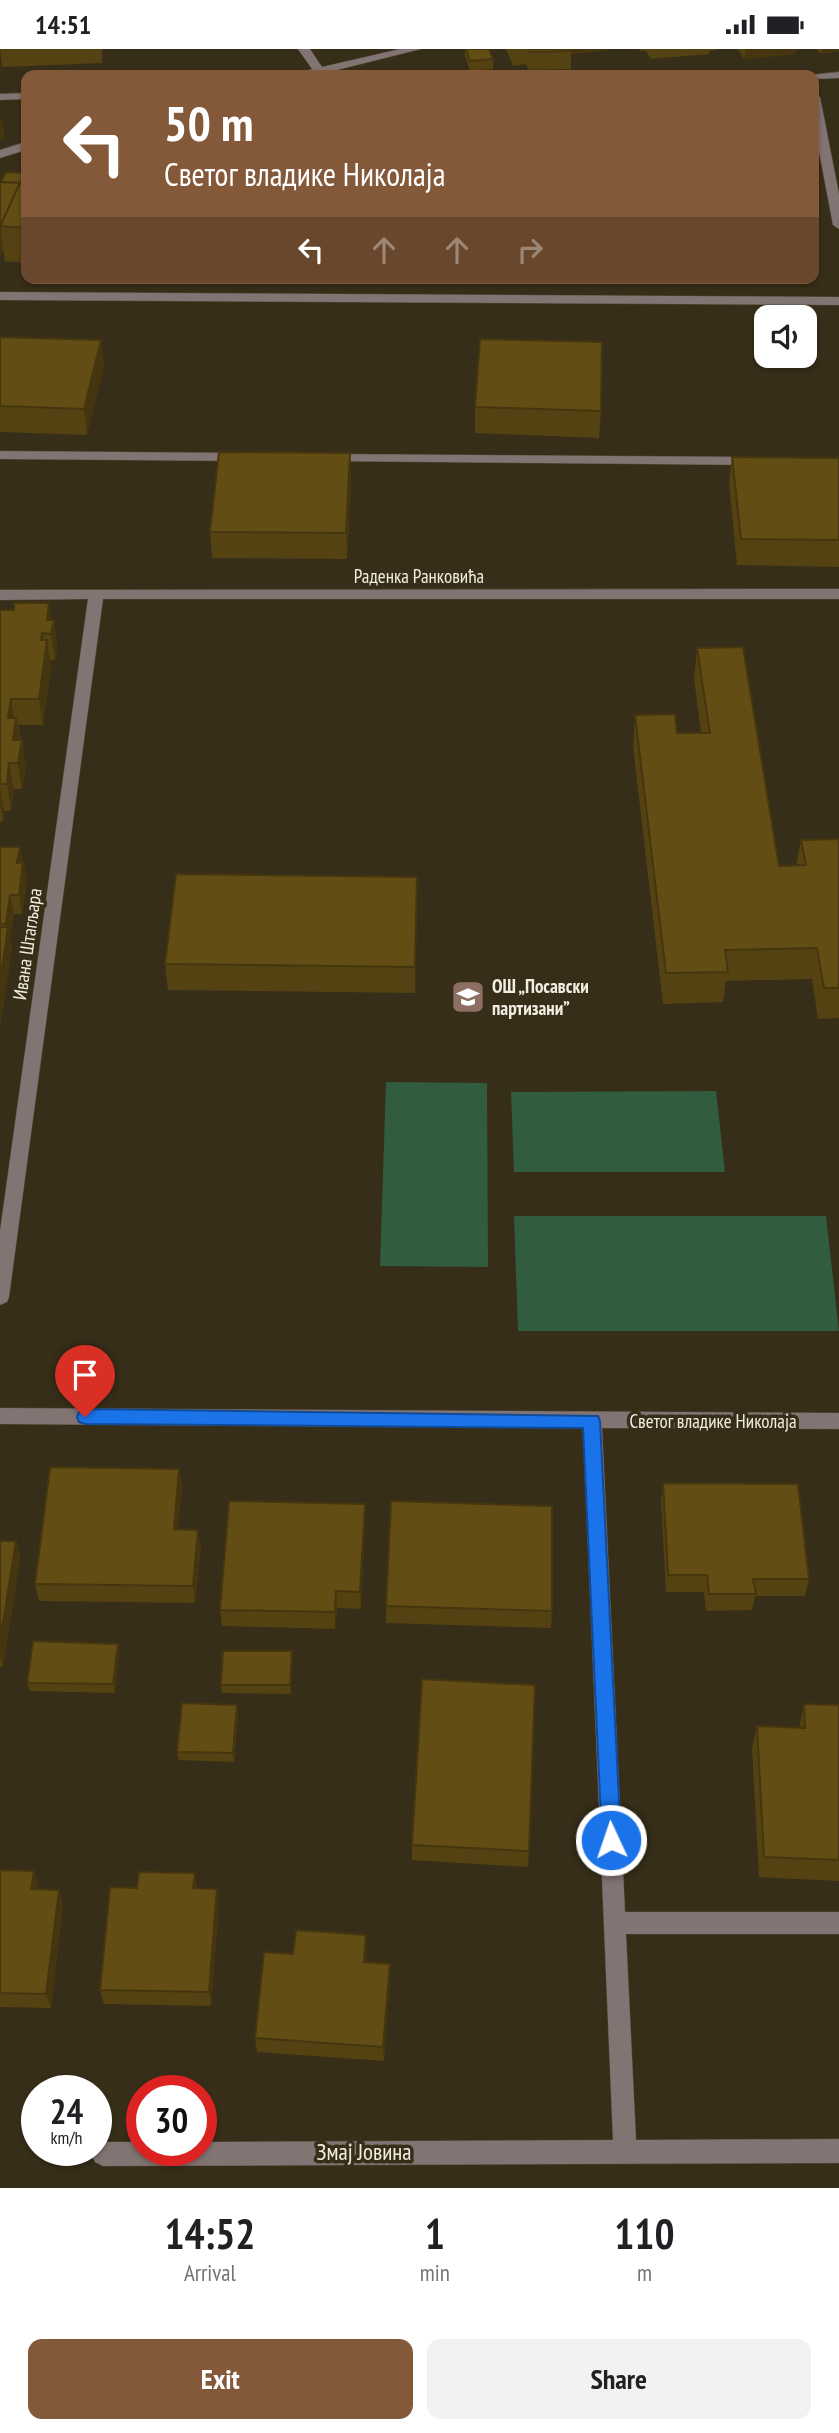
<!DOCTYPE html>
<html lang="en">
<head>
<meta charset="utf-8">
<style>
	body { margin:0; font-family:"PT Sans Narrow",sans-serif; background:#f2f2f2; color:#202124; height:100vh; display:flex; flex-direction:column; font-size:26px; white-space:nowrap }
	* { box-sizing:border-box; margin:0 }
	p { font-size:23px; color:#757577 }
	.icon { flex:none; width:38px; height:38px; fill:none; stroke:currentColor; stroke-width:2; stroke-linecap:round; stroke-linejoin:round }
	.map { position:relative; height:2139px; overflow:hidden }
	.panel { display:flex; flex-direction:column; background:#fff; flex:1 }
	.panel>* { flex:none }
	.banner { position:absolute; left:21px; top:21px; width:798px; height:214px; border-radius:14px; box-shadow:0 2px 5px #0004; background:#835939; color:#fff; overflow:hidden }
	.tools { position:absolute; left:754px; top:256px; display:grid; gap:14px }
	.tools a { display:grid; place-items:center; width:63px; height:63px; border-radius:14px; background:#fff; box-shadow:0 2px 5px #0004; font-size:35px }
	.speed { position:absolute; left:21px; top:2026px; display:flex; gap:14px; font-size:35px; font-weight:700; text-align:center }
	.speed>* { display:grid; place-content:center; width:91px; height:91px; border-radius:50%; background:#fff; box-shadow:0 2px 5px #0004; line-height:1 }
	.speed small { font-size:18px; font-weight:400 }
	.speed .limit { border:10px solid #d22; background:#fff; color:#111 }
	.pin { position:absolute; display:grid; place-items:center; width:60px; height:60px; color:#fff; margin:-72px -30px; border-radius:50% 50% 50% 0; rotate:-45deg; box-shadow:0 0 7px #0007 }
	.pin .icon { rotate:45deg }
	.me { position:absolute; width:77px; margin:-38px; rotate:357deg; stroke-linejoin:round; filter:drop-shadow(0 0 5px #0008) }
	.turn { display:flex; align-items:center; gap:24px; height:147px; padding:0 28px; font-size:32px }
	.turn .icon { width:91px; height:91px; stroke-width:2.5 }
	.turn b { display:block; font-size:49px; line-height:60px }
	.lanes { display:flex; align-items:center; height:66px; padding:0 28px; background:#0003; justify-content:center; gap:35px; direction:ltr }
	.lanes .off { opacity:.35 }
	.eta { display:flex; justify-content:space-evenly; align-items:center; height:119px; text-align:center }
	.eta b { font-size:42px; font-weight:700; line-height:49px }
	.primary-button { display:flex; gap:14px; margin-top:auto; padding:14px 28px }
	.primary-button a { flex:1; height:80px; border-radius:14px; background:#835939; color:#fff; font-size:28px; font-weight:700; line-height:80px; text-align:center }
	.primary-button a+a { background:#f2f2f2; color:#202124 }
	.status { display:flex; justify-content:space-between; align-items:center; height:49px; padding:0 35px; background:#fff; direction:ltr }
	.status svg { height:19px; fill:currentColor }
	.map>svg:first-child { display:block }
	.green { fill:#315c3e }
	.lines { fill:none; stroke-linecap:round; stroke-linejoin:round }
	.minor-casing { stroke:#514935; stroke-width:1 }
	.minor { fill:#817473; fill-rule:evenodd }
	.wall { fill:#544212 }
	.shaded-wall { fill:#45360f }
	.building { fill:#624d15; stroke:#45360f; stroke-width:2 }
	.route { fill:#1a73e8; stroke:#114b97; stroke-width:2 }
	.labels { text-anchor:middle; stroke-width:7; stroke-linejoin:round; paint-order:stroke }
	.street-label { font-size:19px; fill:#f2ede0; stroke:#372e19 }
	.poi-label { font-size:19px; font-weight:bold; fill:#f2ede0; stroke:#372e19; text-anchor:start }
	.near-street-label { font-size:23px; fill:#f2ede0; stroke:#372e19 }
</style>
</head>
<body>
<div class="status"><b>14:51</b><svg viewBox="0 0 49 12"><path d="M0 12V9h3v3zM5 12V6h3v6zM10 12V3h3v9zM15 12V0h3v12zM26 1h20v11H26zM47 4h2v5h-2z"/></svg></div>
<div class="map">
<svg width="839" height="2139" viewBox="0 0 839 2139">
	<rect width="100%" height="100%" fill="#372e19"/>
	<g class="green">
		<path d="M386,1033L487,1034L488,1218L380,1217Z"/>
		<path d="M716,1042L725,1123H514L511,1043Z"/>
		<path d="M514,1167H826L839,1282H518Z"/>
	</g>
	<g class="lines">
		<defs>
			<g id="minor">
				<path d="M298,0H310L322,18L400,0H421L329,23L331,26H295L312,20Z"/>
				<path d="M839,23V29L814,30V26H809Z"/>
				<path d="M26,44V50L0,51V45Z"/>
				<path d="M814,45L820,48L839,145V180L833,176L814,76Z"/>
				<path d="M26,93V101L0,109V101Z"/>
				<path d="M0,243L839,248V256L0,251Z"/>
				<path d="M0,402L241,404L248,408L241,412L0,410Z"/>
				<path d="M328,405L755,408L762,412L755,416L323,412V406Z"/>
				<path d="M839,540V550H103L9,1248L7,1253L0,1256V1182L88,550L0,551V541Z"/>
				<path d="M0,1359L839,1364V1380L602,1379L625,1863H839V1885H626L636,2091L839,2090V2114L103,2117L95,2113L91,2105L96,2102V2096L103,2093H142V2102H201V2093L613,2091L583,1379L0,1375Z"/>
			</g>
		</defs>
		<use href="#minor" class="minor-casing"/>
		<use href="#minor" class="minor"/>
	</g>
	<g class="wall">
		<path d="M0,0H102V14L2,18Z"/>
		<path d="M465,0H489L493,10V20L470,22L465,7Z"/>
		<path d="M506,0H607V1L571,5V20L529,21L526,15L513,17Z"/>
		<path d="M639,0H717V1L709,2V5L651,10L646,2H640Z"/>
		<path d="M738,0H796L795,5L744,10Z"/>
		<path d="M816,0H839V2L821,5Z"/>
		<path d="M26,120V214L5,212L3,200L0,207V133L24,124Z"/>
		<path d="M0,288L104,317L87,386L0,383Z"/>
		<path d="M475,358L601,362L599,389L475,384Z"/>
		<path d="M350,404L351,431L347,510L212,509L210,483Z"/>
		<path d="M732,408L839,409V518L737,516L729,434Z"/>
		<path d="M0,561L54,571L57,598L55,611H50L51,618L43,676H18L26,718L22,740H14L11,762H4L3,773H0Z"/>
		<path d="M697,599L779,817H796L801,791L839,790V969L818,970L812,930L726,932L723,953L663,955L633,697L635,666L677,684H701L694,630Z"/>
		<path d="M0,798L23,813L27,833L22,865H14L10,889L12,898L0,977Z"/>
		<path d="M417,828L415,944L168,941L165,915Z"/>
		<path d="M179,1420L182,1437L178,1480L201,1498L195,1554L39,1552L35,1535Z"/>
		<path d="M663,1434L809,1530L805,1547H755L752,1561L706,1562L704,1543H666L661,1452Z"/>
		<path d="M365,1455V1473L361,1560L337,1559L335,1580L222,1577L220,1561Z"/>
		<path d="M0,1492H16L20,1509L3,1618H0Z"/>
		<path d="M386,1557L552,1562L551,1579L386,1574Z"/>
		<path d="M118,1595L119,1603L115,1644L30,1642L27,1634Z"/>
		<path d="M292,1602V1611L291,1645L222,1644L221,1636Z"/>
		<path d="M804,1655L839,1656V1832L759,1828L752,1699L757,1677L799,1679Z"/>
		<path d="M237,1656L238,1664L234,1713L179,1711L177,1703Z"/>
		<path d="M412,1796L529,1802L528,1818L412,1811Z"/>
		<path d="M0,1821L39,1837L38,1840L59,1841L63,1856L51,1959L0,1958Z"/>
		<path d="M197,1839L219,1855L211,1957L104,1955L100,1941Z"/>
		<path d="M366,1886V1913L390,1915V1929L384,2012L257,2003L255,1989L293,1905Z"/>
	</g>
	<g class="shaded-wall">
		<path d="M569,0H607V1L571,5V2Z"/>
		<path d="M746,0H796L795,5L744,10Z"/>
		<path d="M822,0H839V2L821,5Z"/>
		<path d="M0,72H3L5,90L0,91Z"/>
		<path d="M1,181L3,200L0,207V182Z"/>
		<path d="M101,291L104,317L87,386L84,360Z"/>
		<path d="M350,404L351,431L347,510L346,484Z"/>
		<path d="M49,554L52,578L54,571L57,598L55,611L51,585L47,571Z"/>
		<path d="M42,584L45,604L47,591L51,618L43,676L39,650Z"/>
		<path d="M11,650L15,676L8,669Z"/>
		<path d="M16,669L21,696L13,691Z"/>
		<path d="M22,691L26,718L22,740L18,714Z"/>
		<path d="M9,714L14,740L11,762L7,735Z"/>
		<path d="M0,736L4,762L3,773L0,755Z"/>
		<path d="M20,798L27,833L22,865L19,846L17,814Z"/>
		<path d="M417,828V854L415,944V918Z"/>
		<path d="M10,846L14,865L10,889L12,898L0,977V933L7,884L6,875Z"/>
		<path d="M179,1420L182,1437L176,1498L174,1480Z"/>
		<path d="M365,1455V1473L361,1560L360,1543Z"/>
		<path d="M198,1481L201,1498L195,1554L193,1537Z"/>
		<path d="M16,1492L20,1509L3,1618L0,1607V1592Z"/>
		<path d="M336,1542L337,1559L335,1580V1563Z"/>
		<path d="M118,1595L119,1603L115,1644L113,1635Z"/>
		<path d="M292,1602V1611L291,1645L290,1636Z"/>
		<path d="M237,1656L238,1664L234,1713L233,1704Z"/>
		<path d="M34,1822L39,1837L36,1855L31,1840Z"/>
		<path d="M195,1824L197,1839H193Z"/>
		<path d="M217,1840L219,1855L211,1957L209,1943Z"/>
		<path d="M59,1841L63,1856L51,1959L46,1945Z"/>
		<path d="M366,1886L367,1901L365,1927L364,1913Z"/>
		<path d="M390,1915V1929L384,2012L383,1998Z"/>
	</g>
	<g class="building">
		<path d="M466,0H489L493,10L470,12Z"/>
		<path d="M528,0H571V2L529,3Z"/>
		<path d="M26,120V179L0,177Z"/>
		<path d="M6,123L24,124L20,134L1,133Z"/>
		<path d="M0,133L20,134L0,177V182Z"/>
		<path d="M0,288L101,291L84,360L0,357Z"/>
		<path d="M480,290L602,293L601,362L475,358Z"/>
		<path d="M219,403L350,404L346,484L210,483Z"/>
		<path d="M732,408L839,409V491L741,490Z"/>
		<path d="M14,554H49L47,571H54L51,585L42,584L41,591H47L39,650H11L8,669H16L13,691H22L18,714H9L7,735H0V561H14Z"/>
		<path d="M743,598L779,817L806,816L801,791L839,790V939H824L817,899L725,901L728,923L666,924L635,666L675,665L677,684H710L697,599Z"/>
		<path d="M0,798H20L17,814L23,813L19,846H10L6,875H0Z"/>
		<path d="M176,825L417,828L415,918L165,915Z"/>
		<path d="M0,878H8L0,933Z"/>
		<path d="M50,1418L179,1420L174,1480L198,1481L193,1537L35,1535Z"/>
		<path d="M663,1434L798,1435L809,1530H753L756,1545H709L707,1526H668Z"/>
		<path d="M229,1452L365,1455L360,1543L336,1542L335,1563L220,1561Z"/>
		<path d="M391,1452L552,1457V1562L386,1557Z"/>
		<path d="M0,1492H16L0,1592Z"/>
		<path d="M33,1592L118,1595L113,1635L27,1634Z"/>
		<path d="M223,1602H292L290,1636H221Z"/>
		<path d="M422,1630L535,1636L529,1802L412,1796Z"/>
		<path d="M182,1654L237,1656L233,1704L177,1703Z"/>
		<path d="M804,1655L839,1656V1811L764,1808L757,1677L805,1679Z"/>
		<path d="M0,1821L34,1822L31,1840L59,1841L46,1945L0,1944Z"/>
		<path d="M139,1823L195,1824L193,1839L217,1840L209,1943L100,1941L110,1838L137,1839Z"/>
		<path d="M296,1881L366,1886L364,1913L390,1915L383,1998L255,1989L264,1903L293,1905Z"/>
	</g>
	<path class="route" d="M85,1360L598,1367L600,1372L621,1791L618,1797L611,1800L604,1797L602,1791L583,1379L85,1375L79,1373L77,1368L79,1363Z"/>
	<defs>
		<symbol id="school-square" viewBox="-11 -11 22 22"><rect x="-9" y="-9" width="18" height="18" rx="4" fill="#8d6e63" stroke="#372e19"/><path d="M0-5L7-2L0 1L-7-2ZM-4 1L0 2.5L4 1V4Q0 6-4 4Z" fill="#fff"/></symbol>
	</defs>
	<g fill-rule="evenodd">
		<use href="#school-square" x="449" y="929" width="38" height="38"/>
	</g>
	<g class="labels">
		<g class="street-label">
			<text x="419" y="534">Раденка Ранковића</text>
			<text transform="translate(27 895) rotate(-82)" y="7">Ивана Штагљара</text>
			<text x="713" y="1379">Светог владике Николаја</text>
		</g>
		<g class="poi-label">
			<text x="492" y="944">ОШ „Посавски<tspan x="492" dy="22">партизани”</tspan></text>
		</g>
		<g class="near-street-label">
			<text x="364" y="2111">Змај Јовина</text>
		</g>
	</g>
</svg>
<div class="tools">
<a><svg class="icon" aria-label="sound" viewBox="0 0 24 24"><path d="M4 9h4l5-4v14l-5-4H4zM17 9q2 3 0 6"/></svg></a>
</div>
<div class="speed"><div>24<small>km/h</small></div><div class="limit">30</div></div>
<div class="pin" style="left:85px;top:1368px;background:#d93025"><svg class="icon" aria-label="arrive" viewBox="0 0 24 24"><path d="M6 21V4h12l-3 4 3 4H6"/></svg></div>
<svg class="me" style="left:611px;top:1791px" viewBox="-20 -20 40 40"><circle r="17" fill="#1a73e8" stroke="#fff" stroke-width="3"/><path d="M0-11L8 9 0 5-8 9z" fill="#fff"/></svg>
<div class="banner">
<div class="turn"><svg class="icon" aria-label="left" viewBox="0 0 24 24"><path d="M17 20v-9H6M10 6l-5 5 5 5"/></svg><div><b>50 m</b>Светог владике Николаја</div></div>
<div class="lanes"><svg class="icon" aria-label="left" viewBox="0 0 24 24"><path d="M17 20v-9H6M10 6l-5 5 5 5"/></svg><svg class="icon off" aria-label="ahead" viewBox="0 0 24 24"><path d="M12 20V5M6 11l6-6 6 6"/></svg><svg class="icon off" aria-label="ahead" viewBox="0 0 24 24"><path d="M12 20V5M6 11l6-6 6 6"/></svg><svg class="icon off" aria-label="right" viewBox="0 0 24 24"><path d="M7 20v-9h11M14 6l5 5-5 5"/></svg></div>
</div>
</div>
<section class="panel">
<div class="eta">
<div><b>14:52</b><p>Arrival</p></div>
<div><b>1</b><p>min</p></div>
<div><b>110</b><p>m</p></div>
</div>
<div class="primary-button"><a>Exit</a><a>Share</a></div>
</section>
</body>
</html>
